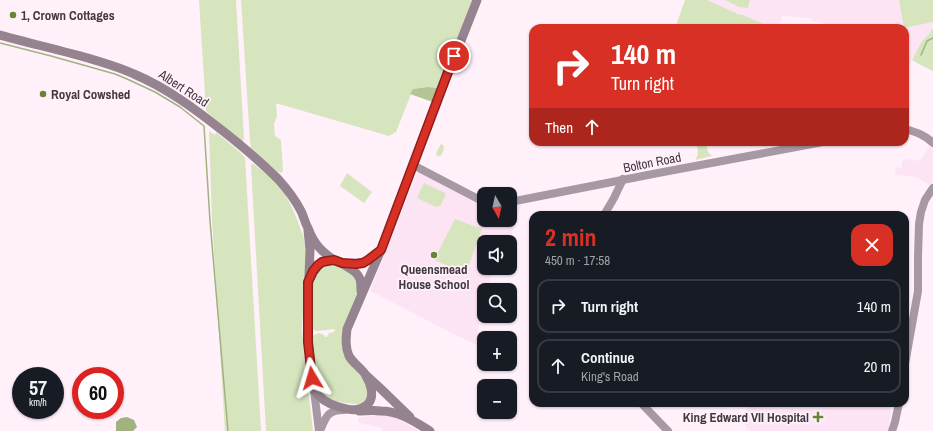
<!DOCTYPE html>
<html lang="en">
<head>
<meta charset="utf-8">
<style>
	body { margin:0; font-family:"Archivo Narrow",sans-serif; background:#242831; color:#f1f3f6; height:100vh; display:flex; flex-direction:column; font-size:15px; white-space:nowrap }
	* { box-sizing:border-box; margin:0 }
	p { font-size:13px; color:#9ea1a6 }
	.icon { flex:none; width:22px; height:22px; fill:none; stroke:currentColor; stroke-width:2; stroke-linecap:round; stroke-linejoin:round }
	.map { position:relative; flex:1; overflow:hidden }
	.drawer { position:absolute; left:529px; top:211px; width:380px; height:196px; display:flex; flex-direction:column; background:#171b24; border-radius:12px; box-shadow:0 1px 3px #0004 }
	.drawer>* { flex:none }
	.guide { position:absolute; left:529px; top:24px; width:380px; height:122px; border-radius:12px; box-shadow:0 1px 3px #0004; background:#d93025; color:#fff; overflow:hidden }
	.needle { width:26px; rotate:171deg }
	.controls { position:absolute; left:477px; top:187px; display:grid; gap:8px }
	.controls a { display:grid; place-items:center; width:40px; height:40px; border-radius:8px; background:#171b24; box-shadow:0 1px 3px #0004; font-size:20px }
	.speed { position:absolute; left:12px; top:367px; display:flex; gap:8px; font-size:20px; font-weight:700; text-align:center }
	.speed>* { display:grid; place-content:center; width:52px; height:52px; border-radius:50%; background:#171b24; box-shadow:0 1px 3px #0004; line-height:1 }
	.speed small { font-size:10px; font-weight:400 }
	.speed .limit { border:6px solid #d22; background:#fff; color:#111 }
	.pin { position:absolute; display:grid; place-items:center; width:34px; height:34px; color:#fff; margin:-17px; border:2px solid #fff; border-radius:50%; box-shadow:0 1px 4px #0007 }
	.me { position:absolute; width:44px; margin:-22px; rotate:353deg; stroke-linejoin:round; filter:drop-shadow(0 0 3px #0008) }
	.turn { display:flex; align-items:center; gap:14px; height:84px; padding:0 16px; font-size:18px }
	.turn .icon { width:52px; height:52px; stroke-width:2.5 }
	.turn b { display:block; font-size:28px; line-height:34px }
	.then { display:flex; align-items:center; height:38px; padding:0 16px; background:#0003; gap:8px; font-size:15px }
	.round { display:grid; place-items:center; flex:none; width:42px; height:42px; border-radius:12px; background:#242831 }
	.overview { display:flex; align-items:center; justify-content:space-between; height:68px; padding:0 16px }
	h1 { font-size:24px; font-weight:700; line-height:30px; color:#d93025 }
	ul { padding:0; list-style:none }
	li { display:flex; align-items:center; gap:12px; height:54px; margin:0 8px 6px; padding:0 8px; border:2px solid #363941; border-radius:12px }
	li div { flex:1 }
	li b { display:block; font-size:15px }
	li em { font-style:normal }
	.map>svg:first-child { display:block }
	.built { fill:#fce4f4 }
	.green { fill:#d7e5bf }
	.forest { fill:#b2c592 }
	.water { fill:#a0b280 }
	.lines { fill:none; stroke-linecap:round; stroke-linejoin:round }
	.stream { stroke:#a0b280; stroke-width:1.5 }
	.secondary { stroke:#a799a3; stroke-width:8 }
	.primary { stroke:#95838f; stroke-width:9 }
	.route-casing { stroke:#8d1f18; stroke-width:10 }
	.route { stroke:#d93025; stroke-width:7 }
	.poi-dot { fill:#6b8336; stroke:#fff0fa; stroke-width:1.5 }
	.labels { text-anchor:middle; stroke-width:3.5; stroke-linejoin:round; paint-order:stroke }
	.poi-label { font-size:13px; font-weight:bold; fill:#42393f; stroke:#fff0fa; text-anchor:start }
	.street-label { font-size:13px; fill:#42393f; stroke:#fff0fa }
</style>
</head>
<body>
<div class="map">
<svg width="933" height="431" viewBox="0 0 933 431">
	<rect width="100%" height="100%" fill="#fff0fa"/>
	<g class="built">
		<path d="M707,0H725L739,7L748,8L750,0H933V28L929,34L922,41L907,69L905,67V28H832V27L820,22L812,21V19L782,15L779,28H773L743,15L738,14Z"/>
		<path d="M930,146L933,150V181L929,185L917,177L895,175L896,167L901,168L903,159L909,160V159L920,161Z"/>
		<path d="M422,172L484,206V220H510V205L522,202L517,219L510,237L507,240L506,242H484V268H494L487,290H484V300L478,329L477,345L454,334L370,291L417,173Z"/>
		<path d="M750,403H890L891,415L888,431H750L746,429L744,420L746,411Z"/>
		<path d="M384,414L394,417L419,431H382V428L359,423L358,418Z"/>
	</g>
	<g class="green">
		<path d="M199,0H236L244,139L242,142L206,111Z"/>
		<path d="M241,0H472L439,88L428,87L413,89L396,132L389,136L279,104H276L277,116L274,124L275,136L281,140L283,171L281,173L278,172L251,148L250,141Z"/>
		<path d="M685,0H707L738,14L743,15L773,28H675Z"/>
		<path d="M725,0H750L748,8L739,7Z"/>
		<path d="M899,0H933V22L904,28Z"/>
		<path d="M933,28V71L919,64L912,60L922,41L929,34Z"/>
		<path d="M209,131L215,135L216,132L242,154L245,158L261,431H225L212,220Z"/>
		<path d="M696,142H706L708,152L712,156L695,160C700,155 697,148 696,142Z"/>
		<path d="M441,144L443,145C445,149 443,153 440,156H437L436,153Z"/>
		<path d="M252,163C259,168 266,173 272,179C288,193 295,214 302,233L303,234L307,259L304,296L302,327L304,353L313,431H266L251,166Z"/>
		<path d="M347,173L372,192L364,203L340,186Z"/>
		<path d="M424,183L445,193L446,195L440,206L436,207L417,198Z"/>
		<path d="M455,219L482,229L466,273L434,260Z"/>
		<path d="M331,264L352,272L360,289L347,321L351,365L365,381L370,396L361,405L332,401L325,398L318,388L312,338L314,335L319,333L324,335L325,337H327L329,333L334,332L335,329L316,331L312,328V317L313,276L319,266Z"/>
	</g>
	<path class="forest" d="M428,87L439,88L433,102L410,94L413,89Z"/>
	<path class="water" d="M127,417L134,420L137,427L133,431H116V422L121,418Z"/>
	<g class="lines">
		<g class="stream">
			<path d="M0,43L51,56L115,74L127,79L155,92L180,107L204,126L210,221L228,431"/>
			<path d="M921,55L927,41L933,38"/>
		</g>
		<g class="secondary">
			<path d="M905,129C916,132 925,135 933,143"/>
			<path d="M413,165L484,202"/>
			<path d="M510,202L658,173L823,142"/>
			<path d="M604,215L614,198L623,179"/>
			<path d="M905,364L918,291V257L919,224L921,212L925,200L933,188"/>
			<path d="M314,390L319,431"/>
			<path d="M641,403L668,431"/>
			<path d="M320,431C326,417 327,410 344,410"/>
			<path d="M892,431L895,422L899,403"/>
		</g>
		<g class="primary">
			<path d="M0,35C29,43 59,50 88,58C104,63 119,67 134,74C167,88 195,109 223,131C242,146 261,162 278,179C287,189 295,199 301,211C304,217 305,223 308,228C314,244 321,251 334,260"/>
			<path d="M308,230L310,250L308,302V342L314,390C320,399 328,404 339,407C349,410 359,412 367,405C376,397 370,382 365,374C360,367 353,363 349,356C345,347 346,338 347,329L381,250L438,99L477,0"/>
			<path d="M343,263C363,264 364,264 379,252"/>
			<path d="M310,279C319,259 330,254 349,268C353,270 358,274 360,279C361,282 361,287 361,291"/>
			<path d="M367,376L379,387L410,417"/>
			<path d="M359,411C366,411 373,410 381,411C399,411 415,422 430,431"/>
		</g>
	</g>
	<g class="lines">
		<defs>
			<path id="route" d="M312,378L308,342V282L313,271L318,265L322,262L327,261L334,260L342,263L356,264L363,263L368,260L381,250L454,56"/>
		</defs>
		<use href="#route" class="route-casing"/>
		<use href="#route" class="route"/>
	</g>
	<g class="poi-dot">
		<circle cx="13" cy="15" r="4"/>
		<circle cx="43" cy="94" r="4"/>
		<circle cx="434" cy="255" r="4"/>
		<path d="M816 411h4v4h4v4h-4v4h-4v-4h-4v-4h4z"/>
	</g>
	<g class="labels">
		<g class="poi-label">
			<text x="21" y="20">1, Crown Cottages</text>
			<text x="51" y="99">Royal Cowshed</text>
			<text x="434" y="274" text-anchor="middle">Queensmead<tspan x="434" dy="15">House School</tspan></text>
			<text x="809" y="422" text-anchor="end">King Edward VII Hospital</text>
		</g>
		<g class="street-label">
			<text transform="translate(184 88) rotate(33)" y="5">Albert Road</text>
			<text transform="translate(652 162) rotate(-11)" y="5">Bolton Road</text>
		</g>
	</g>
</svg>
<div class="controls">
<a><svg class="needle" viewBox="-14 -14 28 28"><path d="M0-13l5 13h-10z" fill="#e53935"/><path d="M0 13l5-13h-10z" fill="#9ea1a6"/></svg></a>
<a><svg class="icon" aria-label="sound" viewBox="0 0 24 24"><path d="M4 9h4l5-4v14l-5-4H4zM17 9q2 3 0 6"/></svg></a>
<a><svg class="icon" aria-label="search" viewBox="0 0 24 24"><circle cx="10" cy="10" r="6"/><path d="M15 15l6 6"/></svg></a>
<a>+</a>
<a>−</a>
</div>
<div class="speed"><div>57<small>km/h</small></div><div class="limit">60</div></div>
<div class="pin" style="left:454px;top:56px;background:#d93025"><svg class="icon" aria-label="arrive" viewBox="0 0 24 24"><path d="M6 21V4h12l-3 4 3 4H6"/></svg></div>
<svg class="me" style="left:312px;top:378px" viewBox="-20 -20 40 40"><path d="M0-17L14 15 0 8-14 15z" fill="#d93025" stroke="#fff" stroke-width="4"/></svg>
<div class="guide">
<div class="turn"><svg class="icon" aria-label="right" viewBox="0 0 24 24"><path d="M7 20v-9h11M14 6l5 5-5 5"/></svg><div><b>140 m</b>Turn right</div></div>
<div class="then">Then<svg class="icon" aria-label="ahead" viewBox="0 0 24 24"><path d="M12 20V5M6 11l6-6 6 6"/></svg></div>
</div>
<section class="drawer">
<div class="overview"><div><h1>2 min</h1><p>450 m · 17:58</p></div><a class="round" style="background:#d93025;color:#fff"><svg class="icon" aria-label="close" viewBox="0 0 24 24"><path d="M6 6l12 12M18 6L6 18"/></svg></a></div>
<ul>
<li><svg class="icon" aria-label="right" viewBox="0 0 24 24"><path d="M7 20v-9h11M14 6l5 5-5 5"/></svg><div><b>Turn right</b></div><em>140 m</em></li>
<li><svg class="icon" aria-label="ahead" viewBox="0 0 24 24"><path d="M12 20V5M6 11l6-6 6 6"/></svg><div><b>Continue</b><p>King's Road</p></div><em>20 m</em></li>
</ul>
</section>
</div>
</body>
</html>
